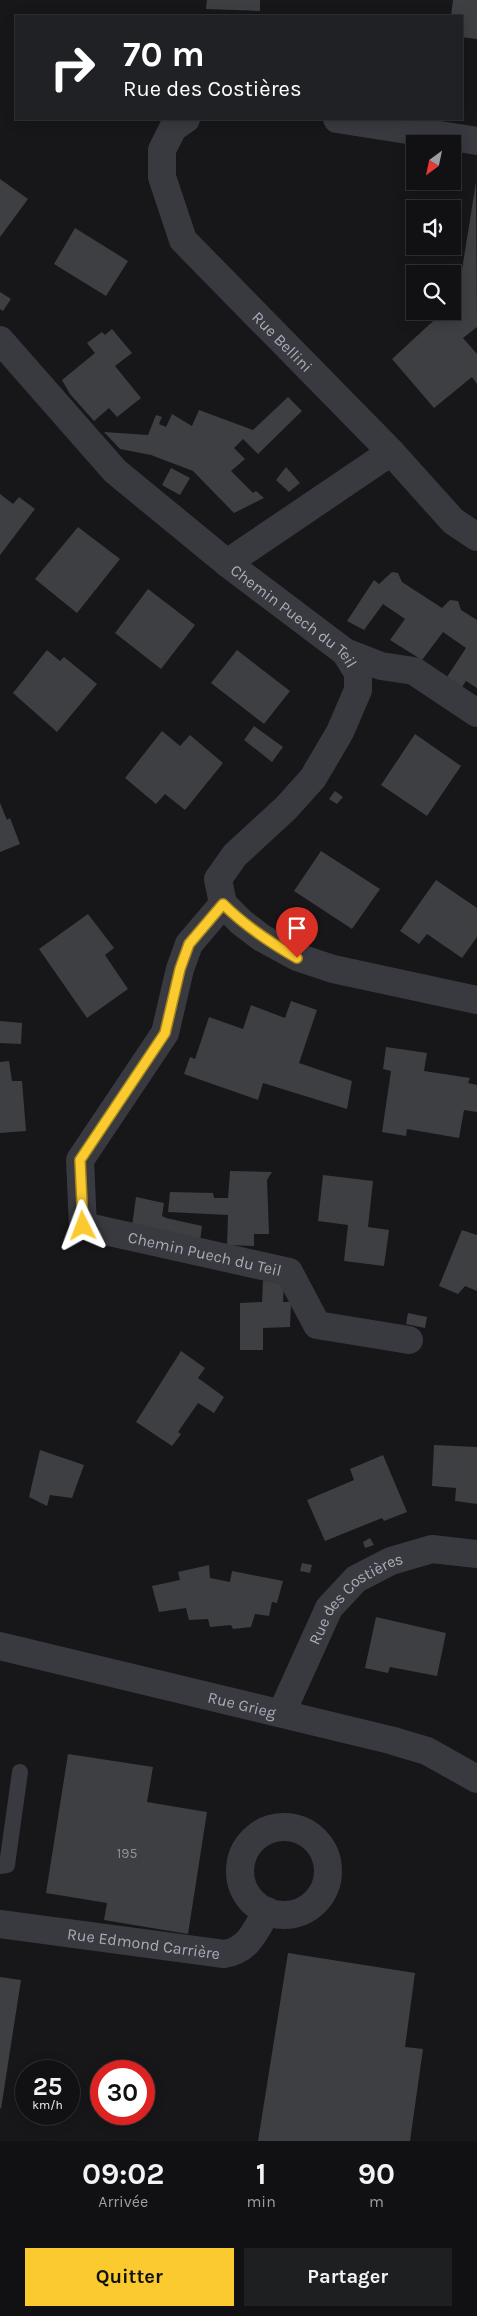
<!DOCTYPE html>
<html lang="fr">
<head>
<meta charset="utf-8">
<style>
	body { margin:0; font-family:Karla,sans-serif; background:#1e1f21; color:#f1f3f6; height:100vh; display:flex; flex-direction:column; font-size:19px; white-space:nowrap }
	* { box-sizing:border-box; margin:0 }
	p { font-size:16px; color:#9c9da0 }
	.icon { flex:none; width:28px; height:28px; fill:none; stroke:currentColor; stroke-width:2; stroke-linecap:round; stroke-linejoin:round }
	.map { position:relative; height:2141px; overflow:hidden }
	.details { display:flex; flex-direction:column; background:#111113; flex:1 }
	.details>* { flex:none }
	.guide { position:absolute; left:15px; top:15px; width:448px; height:105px; border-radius:0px; box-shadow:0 2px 12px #0003,0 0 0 1px #303133; background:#202124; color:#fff; overflow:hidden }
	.needle { width:32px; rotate:213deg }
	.tools { position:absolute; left:406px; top:135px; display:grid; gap:10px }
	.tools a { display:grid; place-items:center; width:55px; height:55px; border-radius:0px; background:#111113; box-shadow:0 2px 12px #0003,0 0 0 1px #303133; font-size:25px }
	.speed { position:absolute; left:15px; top:2060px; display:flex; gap:10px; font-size:25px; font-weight:700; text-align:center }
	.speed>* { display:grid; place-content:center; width:65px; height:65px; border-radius:50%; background:#111113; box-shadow:0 2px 12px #0003,0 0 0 1px #303133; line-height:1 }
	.speed small { font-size:12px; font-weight:400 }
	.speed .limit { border:8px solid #d22; background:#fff; color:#111 }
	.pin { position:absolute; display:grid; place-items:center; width:42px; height:42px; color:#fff; margin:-51px -21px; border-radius:50% 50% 50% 0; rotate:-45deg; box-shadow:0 0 5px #0007 }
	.pin .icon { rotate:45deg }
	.me { position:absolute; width:55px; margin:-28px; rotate:357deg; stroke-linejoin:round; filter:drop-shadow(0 0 4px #0008) }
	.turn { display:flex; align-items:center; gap:18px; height:105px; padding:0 25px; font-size:22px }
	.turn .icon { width:65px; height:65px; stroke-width:2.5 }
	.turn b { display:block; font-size:35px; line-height:42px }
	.eta { display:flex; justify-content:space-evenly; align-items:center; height:85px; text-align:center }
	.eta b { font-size:30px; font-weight:700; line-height:35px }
	.cta { display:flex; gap:10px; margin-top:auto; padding:10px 25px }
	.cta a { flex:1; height:58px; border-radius:0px; background:#faca2e; color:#111; font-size:20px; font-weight:700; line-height:58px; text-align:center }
	.cta a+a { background:#1e1f21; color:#f1f3f6 }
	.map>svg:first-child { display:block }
	.building { fill:#3e3f43 }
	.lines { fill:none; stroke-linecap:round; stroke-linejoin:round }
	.service { stroke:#393a40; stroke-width:16 }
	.minor { stroke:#393a40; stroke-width:28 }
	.route-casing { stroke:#a2831e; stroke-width:12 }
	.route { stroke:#faca2e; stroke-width:9 }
	.labels { text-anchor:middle; stroke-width:4; stroke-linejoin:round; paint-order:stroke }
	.number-label { font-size:14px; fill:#8e919c }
	.street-label { font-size:16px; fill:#a8acb9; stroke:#121214 }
</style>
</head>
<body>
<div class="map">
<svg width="477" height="2141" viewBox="0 0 477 2141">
	<rect width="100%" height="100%" fill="#171719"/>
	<g class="building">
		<path d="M207,0H260V11L206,9Z"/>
		<path d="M453,0H477V39L461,37V16H451Z"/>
		<path d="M0,179L28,199L0,237Z"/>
		<path d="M476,182L477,327L463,338L477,354V384L472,377L434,408L392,359L444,311H452V301L461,276Z"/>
		<path d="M75,228L128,261L106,296L54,264Z"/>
		<path d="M0,292L11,299L3,311L0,309Z"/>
		<path d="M112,329L132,353L115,366L141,398L117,417L109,408L94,421L70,394L62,380L95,353L87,343L102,332L105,335Z"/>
		<path d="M288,397L302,411L258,454L243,439L234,448L245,459L231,471L253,493L256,491L264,498L234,513L193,471L151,455L120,449L104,432L148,435L156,415L162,417L159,424L166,427L172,414L192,426L199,410L253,430Z"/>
		<path d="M286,467L300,483L289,492L276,480Z"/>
		<path d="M171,468L190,478L180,495L162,485Z"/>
		<path d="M0,494L13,504L19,497L35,509L0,555Z"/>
		<path d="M78,527L120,559L77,613L35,579Z"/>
		<path d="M392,572L398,573L402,582L442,608L450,600L458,601L461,610L477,620V688L466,681L462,687L447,677L466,648L443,632L422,660L390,640L405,619L383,604L364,630L347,621L374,580L379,584Z"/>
		<path d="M148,589L195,625L161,669L115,633Z"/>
		<path d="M47,650L60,661L64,657L97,684L57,732L13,693Z"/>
		<path d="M237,650L290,691L264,724L211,683Z"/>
		<path d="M254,726L283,747L272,762L244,740Z"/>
		<path d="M162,731L180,746L190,735L223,763L185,810L165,794L156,804L125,778Z"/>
		<path d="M415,734L461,766L427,816L381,785Z"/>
		<path d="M335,791L343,797L337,804L329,799Z"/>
		<path d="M0,803L7,820L10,818L20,844L0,852Z"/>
		<path d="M321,851L380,889L352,929L294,891Z"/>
		<path d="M436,880L477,908V937L462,958L427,934L419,944L400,931Z"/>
		<path d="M88,914L114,948L105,955L128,989L87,1018L39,949Z"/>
		<path d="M291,1001L317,1010L299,1063L352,1081L347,1109L263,1083L258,1100L184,1074L190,1057L195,1059L209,1017L243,1029L251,1005L285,1018Z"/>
		<path d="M0,1021L22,1023L21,1044L0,1043Z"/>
		<path d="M386,1047L427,1053L424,1071L470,1078L468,1083L477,1085V1112L464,1110L459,1138L407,1129L406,1136L382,1132L391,1071L383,1069Z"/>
		<path d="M9,1061L12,1081H22L26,1131L0,1133V1062Z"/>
		<path d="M230,1171L272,1172L267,1180L269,1234H254V1246L227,1245L228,1215L168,1212L170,1192L213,1193L214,1198H228Z"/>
		<path d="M323,1175L373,1181L368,1227L389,1230L384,1266L344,1261L348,1225L318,1221Z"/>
		<path d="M136,1197L164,1203L162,1216L166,1218L202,1226L200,1241L132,1226Z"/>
		<path d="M462,1230L477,1235V1291L465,1286L458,1294L439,1286Z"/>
		<path d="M263,1281L284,1282L283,1302H291L290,1327L263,1328V1350H240V1303L262,1302Z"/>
		<path d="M408,1313L427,1317L425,1328L406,1324Z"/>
		<path d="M181,1351L205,1368L198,1378L224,1397L214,1413L198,1403L178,1432L181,1434L172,1446L136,1422Z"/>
		<path d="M434,1445L477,1447V1504L455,1501L456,1488L432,1486Z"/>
		<path d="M40,1450L84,1465L72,1498L50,1495L47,1506L29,1497Z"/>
		<path d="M383,1455L407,1512L384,1521L382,1518L325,1541L307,1500L354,1480L350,1469Z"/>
		<path d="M370,1538L374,1545L365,1548L363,1542Z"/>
		<path d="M302,1563L312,1565L310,1573L300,1571Z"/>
		<path d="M209,1565L210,1578L230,1582L232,1571L283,1581L277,1603L272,1602L269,1616L255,1614L251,1627L233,1629L231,1625L210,1627L208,1619L189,1620L186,1608L159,1612L152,1586L180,1580L178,1572Z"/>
		<path d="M376,1617L446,1633L437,1676L390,1667L388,1673L365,1668Z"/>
		<path d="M68,1754L153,1767L147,1802L207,1812L188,1934L104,1920L107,1903L46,1893Z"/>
		<path d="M288,1953L415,1973L405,2047L423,2049L410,2141H258Z"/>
		<path d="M0,1977L21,1980L1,2109L0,2108Z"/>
	</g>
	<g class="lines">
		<path class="service" d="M0,1866L7,1865L20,1772"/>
		<g class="minor">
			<path id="s1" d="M186,119L173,128L162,150V177L183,240L391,452L453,521L477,537"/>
			<path d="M337,119L477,141"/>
			<path id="s2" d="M0,340L115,471L227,563L345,652L358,673V690L340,732L313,778L286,808L235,855L218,879L223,904L189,944L180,969L165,1033L80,1160L83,1226L289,1272L317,1325L409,1340"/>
			<path d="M227,563L391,452"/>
			<path d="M345,652L381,666L414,671L477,713"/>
			<path d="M223,904L241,922L262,938L297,957L333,969L477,1000"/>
			<path id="s3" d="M0,1646L390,1740L427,1751L477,1779"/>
			<path id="s4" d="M282,1712L329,1608L356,1579L391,1561L432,1549L477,1554"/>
			<circle cx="284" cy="1871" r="44"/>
			<path id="s5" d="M0,1924L224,1954C249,1950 255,1931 267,1911"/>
		</g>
	</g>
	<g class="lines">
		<defs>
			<path id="route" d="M83,1226L80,1160L165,1033L180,969L189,944L223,904C245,926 269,942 297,958"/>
		</defs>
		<use href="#route" class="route-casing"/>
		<use href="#route" class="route"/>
	</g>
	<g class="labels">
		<g class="number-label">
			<text x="127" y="1858">195</text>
		</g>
		<g class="street-label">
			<text dy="6" stroke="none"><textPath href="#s1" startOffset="276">Rue Bellini</textPath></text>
			<text dy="6" stroke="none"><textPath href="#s2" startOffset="405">Chemin Puech du Teil</textPath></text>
			<text dy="6" stroke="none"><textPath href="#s2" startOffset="1261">Chemin Puech du Teil</textPath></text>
			<text dy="6" stroke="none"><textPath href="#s4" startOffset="140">Rue des Costières</textPath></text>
			<text dy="6" stroke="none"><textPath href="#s3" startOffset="249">Rue Grieg</textPath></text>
			<text dy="6" stroke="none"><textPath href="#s5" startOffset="145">Rue Edmond Carrière</textPath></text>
		</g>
	</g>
</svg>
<div class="tools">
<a><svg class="needle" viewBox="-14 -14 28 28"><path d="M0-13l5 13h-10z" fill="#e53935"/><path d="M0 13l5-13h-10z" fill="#9c9da0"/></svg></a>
<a><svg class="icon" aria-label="sound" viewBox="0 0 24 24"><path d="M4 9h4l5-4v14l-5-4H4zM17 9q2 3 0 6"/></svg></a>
<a><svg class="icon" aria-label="search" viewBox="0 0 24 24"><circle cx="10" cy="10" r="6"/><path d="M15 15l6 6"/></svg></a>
</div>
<div class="speed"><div>25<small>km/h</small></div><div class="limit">30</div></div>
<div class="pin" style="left:297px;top:958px;background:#d93025"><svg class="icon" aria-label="arrive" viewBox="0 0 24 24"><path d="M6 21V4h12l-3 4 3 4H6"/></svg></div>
<svg class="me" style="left:83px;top:1226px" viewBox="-20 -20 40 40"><path d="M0-17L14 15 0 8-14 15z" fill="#faca2e" stroke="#fff" stroke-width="4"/></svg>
<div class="guide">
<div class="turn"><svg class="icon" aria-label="right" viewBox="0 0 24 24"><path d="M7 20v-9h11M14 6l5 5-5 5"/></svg><div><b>70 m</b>Rue des Costières</div></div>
</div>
</div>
<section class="details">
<div class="eta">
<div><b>09:02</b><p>Arrivée</p></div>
<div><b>1</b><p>min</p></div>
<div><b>90</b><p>m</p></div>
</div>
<div class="cta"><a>Quitter</a><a>Partager</a></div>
</section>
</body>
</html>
